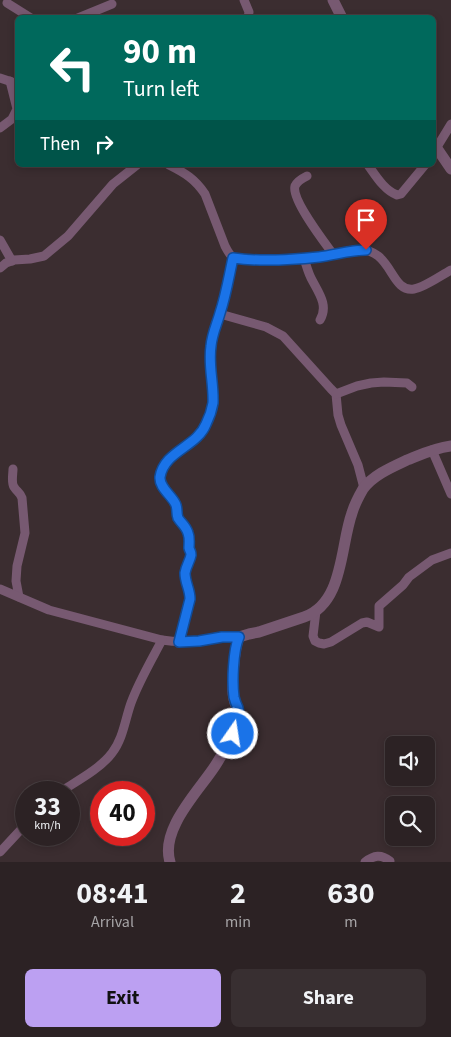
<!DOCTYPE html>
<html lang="en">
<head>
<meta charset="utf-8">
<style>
	body { margin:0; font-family:"Source Sans 3",sans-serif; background:#382f31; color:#f1f3f6; height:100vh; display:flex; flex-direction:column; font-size:19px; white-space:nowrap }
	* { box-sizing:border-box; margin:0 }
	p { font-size:16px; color:#a6a4a6 }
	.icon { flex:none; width:28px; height:28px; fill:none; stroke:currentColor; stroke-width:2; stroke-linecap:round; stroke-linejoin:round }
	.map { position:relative; height:862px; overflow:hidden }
	.drawer { display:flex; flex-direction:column; background:#2c2224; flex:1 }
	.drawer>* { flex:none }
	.guide { position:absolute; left:15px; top:15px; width:421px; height:152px; border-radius:8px; box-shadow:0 2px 8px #0003,0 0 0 1px #483f41; background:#00695c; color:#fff; overflow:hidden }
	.controls { position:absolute; left:385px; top:736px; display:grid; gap:10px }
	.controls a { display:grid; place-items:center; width:50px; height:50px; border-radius:8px; background:#2c2224; box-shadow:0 2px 8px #0003,0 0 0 1px #483f41; font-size:25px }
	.speed { position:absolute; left:15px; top:781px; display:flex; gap:10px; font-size:25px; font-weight:700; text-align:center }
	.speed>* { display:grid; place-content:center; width:65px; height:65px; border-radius:50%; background:#2c2224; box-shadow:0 2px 8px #0003,0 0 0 1px #483f41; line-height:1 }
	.speed small { font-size:12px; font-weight:400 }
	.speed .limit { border:8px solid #d22; background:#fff; color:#111 }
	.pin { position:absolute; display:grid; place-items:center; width:42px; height:42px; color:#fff; margin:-51px -21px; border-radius:50% 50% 50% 0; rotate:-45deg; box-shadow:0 0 5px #0007 }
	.pin .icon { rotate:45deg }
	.me { position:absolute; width:55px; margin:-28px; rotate:13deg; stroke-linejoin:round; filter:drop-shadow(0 0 4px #0008) }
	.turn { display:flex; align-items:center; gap:18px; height:105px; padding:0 25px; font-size:22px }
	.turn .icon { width:65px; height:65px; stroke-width:2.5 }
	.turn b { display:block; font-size:35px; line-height:42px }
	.then { display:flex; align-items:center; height:48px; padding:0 25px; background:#0003; gap:10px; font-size:19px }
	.eta { display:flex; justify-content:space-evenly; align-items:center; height:85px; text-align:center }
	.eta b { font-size:30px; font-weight:700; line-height:35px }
	.primary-button { display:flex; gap:10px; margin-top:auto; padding:10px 25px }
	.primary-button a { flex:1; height:58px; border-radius:8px; background:#bca0f2; color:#111; font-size:20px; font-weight:700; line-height:58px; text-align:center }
	.primary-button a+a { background:#382f31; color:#f1f3f6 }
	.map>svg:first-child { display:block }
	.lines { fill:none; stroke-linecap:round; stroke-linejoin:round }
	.minor { stroke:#775971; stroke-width:9 }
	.tertiary { stroke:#775971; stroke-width:11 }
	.route-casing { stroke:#114b97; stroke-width:12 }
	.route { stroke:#1a73e8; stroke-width:9 }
</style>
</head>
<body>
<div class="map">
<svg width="451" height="862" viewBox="0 0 451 862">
	<rect width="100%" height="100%" fill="#3b2d30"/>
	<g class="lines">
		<g class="minor">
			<path d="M244,0L249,12L248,18"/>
			<path d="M7,3L31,18"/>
			<path d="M78,18L112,4"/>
			<path d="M0,78L18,84"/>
			<path d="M0,128L12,119L17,109L10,81"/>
			<path d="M437,147L451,124"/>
			<path d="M169,165C185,173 195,179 205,194L225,246C227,250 230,256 234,258C242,261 252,260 261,259C281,259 301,259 321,256C333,255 344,252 355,250C393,246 389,293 414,289C425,287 440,276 451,270"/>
			<path d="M368,165C376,176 384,190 397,195L401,194L425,165"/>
			<path d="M307,176C303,178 297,181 295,186C291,199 325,243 333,254"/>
			<path d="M0,240L12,261"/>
			<path d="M304,258C306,265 308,272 311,278C318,292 329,305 320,320"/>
			<path d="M0,268L6,263L14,260L30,259L44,256L68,236L113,184L137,165"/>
			<path d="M220,314L266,327L283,336L331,389L336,394L338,415L341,425L358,465L364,488"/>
			<path d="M336,394L357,386L371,383L384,382L407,383L412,387"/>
			<path d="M432,450L451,494"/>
			<path d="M13,469C13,474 11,483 14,487C17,492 20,492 22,498L25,533L17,566L16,581L19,597"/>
			<path d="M0,589L49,610L162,640C174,642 186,642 199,641C213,639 225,636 239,637"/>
			<path d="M316,611L313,636L315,641L319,643L324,644L331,642L362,623L367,622L379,627V606L403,585L409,577L432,560L451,553"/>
			<path d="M179,642L190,599C190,590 185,583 185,573C186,566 190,561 191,555C191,551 190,552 189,548C189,543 190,538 188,533C186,526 181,523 178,518C176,513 178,508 175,503C171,495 159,487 160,477C164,451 197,446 206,424C209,418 212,410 213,403C214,384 208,365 211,346C212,334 217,324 220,313C226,295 229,276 233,258"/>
			<path d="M60,792C77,781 100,769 112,753C123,739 125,720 131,703C139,681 151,661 162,640"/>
			<path d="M0,852L26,824"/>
			<path d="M365,862C374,855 381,854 390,861"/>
		</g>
		<g class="tertiary">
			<path d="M333,0L342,18"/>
			<path d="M434,144L451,169"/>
			<path d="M170,862C160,829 198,792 215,766C224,752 232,737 240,722C240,713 236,708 234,699C231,687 234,649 239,637L249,634L259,632L304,617C344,603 340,546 352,513C354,506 359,496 363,489C373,475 392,467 407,460C422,454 435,448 451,446"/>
		</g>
	</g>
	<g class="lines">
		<defs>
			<path id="route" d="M233,734C238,725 241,719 238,708C236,704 235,701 234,697C232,683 233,650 239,637H222L199,641L179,642L190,599C190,589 185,583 185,573C186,566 190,561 191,555C191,551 190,552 189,548C189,543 190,538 188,533C186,526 181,523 178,518C176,513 178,507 175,503C171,495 159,487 160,477C164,451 197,447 206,424C209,418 212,409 213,403C214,384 208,365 211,346C212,334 217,324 220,313C226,295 229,276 233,258C261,262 291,260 319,257C335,255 350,250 366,250"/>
		</defs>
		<use href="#route" class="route-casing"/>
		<use href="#route" class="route"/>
	</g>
</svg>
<div class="controls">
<a><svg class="icon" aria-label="sound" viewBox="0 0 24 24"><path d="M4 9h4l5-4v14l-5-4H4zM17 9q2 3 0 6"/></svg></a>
<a><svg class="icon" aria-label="search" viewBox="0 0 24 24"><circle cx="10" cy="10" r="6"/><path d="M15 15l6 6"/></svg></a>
</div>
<div class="speed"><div>33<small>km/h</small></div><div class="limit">40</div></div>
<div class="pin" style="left:366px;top:250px;background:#d93025"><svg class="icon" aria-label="arrive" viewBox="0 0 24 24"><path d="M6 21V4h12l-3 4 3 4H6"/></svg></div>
<svg class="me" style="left:233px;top:734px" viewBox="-20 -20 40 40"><circle r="17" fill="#1a73e8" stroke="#fff" stroke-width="3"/><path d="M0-11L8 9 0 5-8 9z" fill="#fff"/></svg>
<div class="guide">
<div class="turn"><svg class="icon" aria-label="left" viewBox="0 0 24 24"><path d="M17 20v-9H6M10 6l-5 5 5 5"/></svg><div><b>90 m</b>Turn left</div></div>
<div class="then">Then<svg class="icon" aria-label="right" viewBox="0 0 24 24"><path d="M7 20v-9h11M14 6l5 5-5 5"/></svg></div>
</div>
</div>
<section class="drawer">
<div class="eta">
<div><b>08:41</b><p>Arrival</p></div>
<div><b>2</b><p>min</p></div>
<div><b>630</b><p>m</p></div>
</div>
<div class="primary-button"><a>Exit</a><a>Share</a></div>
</section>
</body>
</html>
